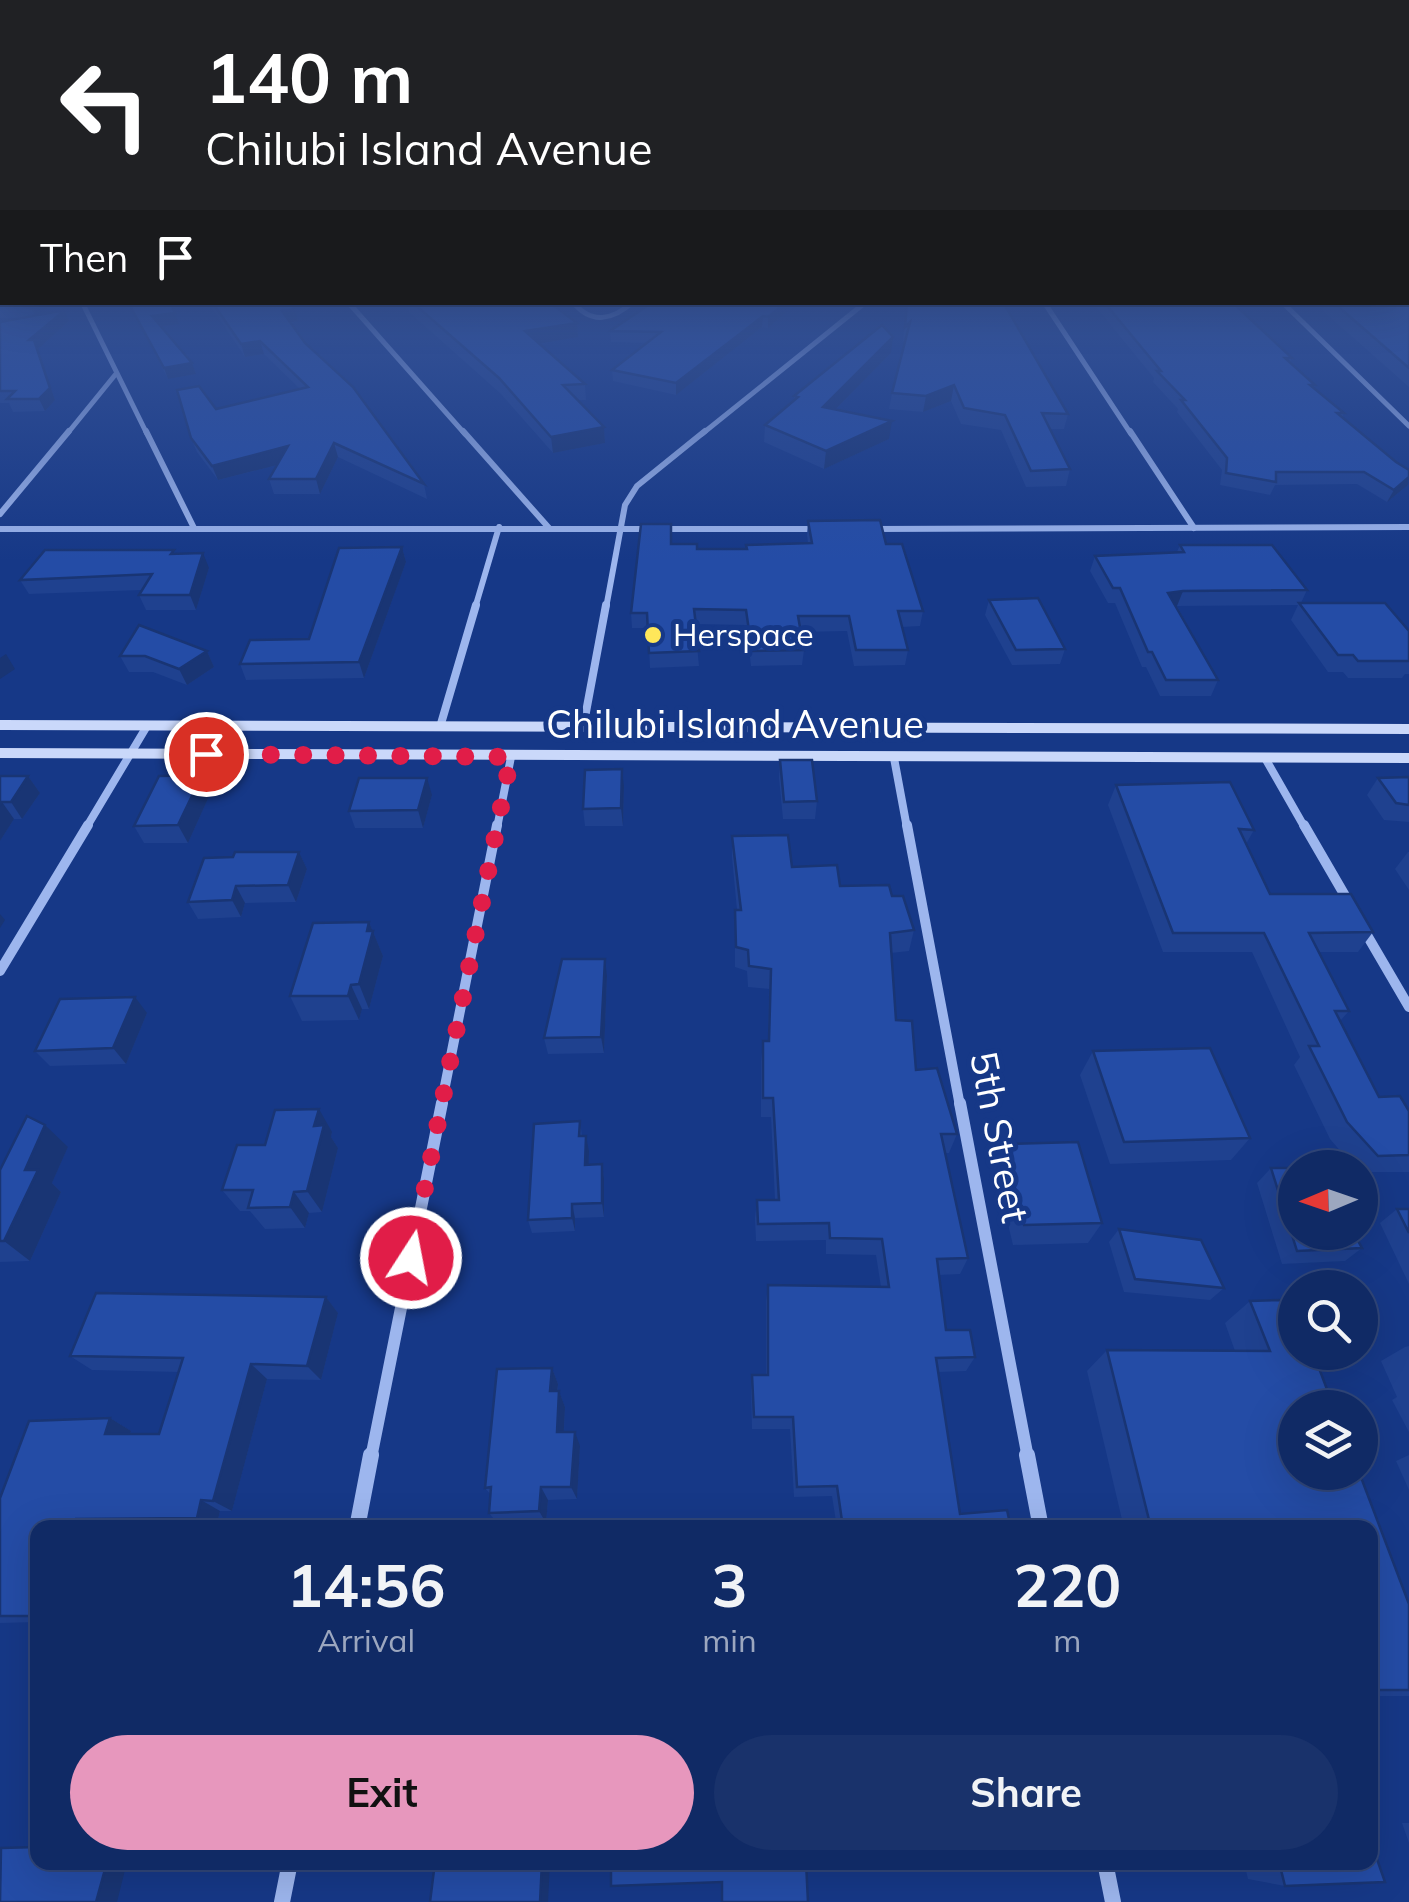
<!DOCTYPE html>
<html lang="en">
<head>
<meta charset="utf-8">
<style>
	body { margin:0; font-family:Mulish,sans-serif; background:#19326b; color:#f1f3f6; height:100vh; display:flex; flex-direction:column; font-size:38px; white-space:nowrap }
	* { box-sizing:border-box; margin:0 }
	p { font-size:32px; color:#9ca7bf }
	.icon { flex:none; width:55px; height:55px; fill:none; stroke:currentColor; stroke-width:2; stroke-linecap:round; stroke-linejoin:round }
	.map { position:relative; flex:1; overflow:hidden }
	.details { position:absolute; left:30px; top:1520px; width:1348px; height:350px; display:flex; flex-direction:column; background:#102a65; border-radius:20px; box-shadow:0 10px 40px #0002,0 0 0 2px #304679 }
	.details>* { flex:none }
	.hud { position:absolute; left:0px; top:0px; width:1410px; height:305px; box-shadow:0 10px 40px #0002,0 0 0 2px #304679; background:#202124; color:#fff; overflow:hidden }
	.needle { width:65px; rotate:268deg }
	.controls { position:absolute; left:1278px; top:1150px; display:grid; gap:20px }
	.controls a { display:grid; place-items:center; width:100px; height:100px; border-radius:50%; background:#102a65; box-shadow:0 10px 40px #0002,0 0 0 2px #304679; font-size:50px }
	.pin { position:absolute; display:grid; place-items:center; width:85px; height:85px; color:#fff; margin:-42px; border:5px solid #fff; border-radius:50%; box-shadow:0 2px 10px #0007 }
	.me { position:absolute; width:110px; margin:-55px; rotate:11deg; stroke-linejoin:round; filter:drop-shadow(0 0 8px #0008) }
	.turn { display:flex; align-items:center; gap:35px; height:210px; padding:0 40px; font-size:45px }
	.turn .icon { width:130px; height:130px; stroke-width:2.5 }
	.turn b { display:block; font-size:70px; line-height:85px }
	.then { display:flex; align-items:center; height:95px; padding:0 40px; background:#0003; gap:20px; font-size:38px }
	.eta { display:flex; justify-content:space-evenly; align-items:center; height:170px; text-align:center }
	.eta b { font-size:60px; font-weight:700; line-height:70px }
	.action { display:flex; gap:20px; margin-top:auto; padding:20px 40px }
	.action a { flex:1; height:115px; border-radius:60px; background:#e797bd; color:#111; font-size:40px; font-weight:700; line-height:115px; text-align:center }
	.action a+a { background:#19326b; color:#f1f3f6 }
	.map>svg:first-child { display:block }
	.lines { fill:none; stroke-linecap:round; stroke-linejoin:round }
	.street-far5 { stroke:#9db6ee; stroke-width:5 }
	.street-far4 { stroke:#9db6ee; stroke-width:6 }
	.street-far3 { stroke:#9db6ee; stroke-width:8 }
	.street-far2 { stroke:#9db6ee; stroke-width:10 }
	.street-far1 { stroke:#9db6ee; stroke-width:12 }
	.street { stroke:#9db6ee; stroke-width:16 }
	.secondary { fill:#cad8fa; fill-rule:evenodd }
	.wall { fill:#1f418f }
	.shaded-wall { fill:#193574 }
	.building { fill:#244ca6; stroke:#193574; stroke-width:2.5 }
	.route { stroke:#e11d48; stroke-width:18; stroke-dasharray:0 32.4 }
	.poi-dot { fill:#ffe75a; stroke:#163887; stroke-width:4 }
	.labels { text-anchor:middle; stroke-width:10; stroke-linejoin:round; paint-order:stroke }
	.far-poi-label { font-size:32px; fill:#fff; stroke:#163887; text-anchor:start }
	.street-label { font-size:38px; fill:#fff; stroke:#163887 }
</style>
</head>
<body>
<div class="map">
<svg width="1409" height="1902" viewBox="0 0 1409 1902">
	<rect width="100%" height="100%" fill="#163887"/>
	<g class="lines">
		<g class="street-far5">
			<path d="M82,302L147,434"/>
			<path d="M348,302L465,434"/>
			<path d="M573,302C591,325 613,320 633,302"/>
			<path d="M1044,302L1131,434"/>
			<path d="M1282,302L1409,426"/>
			<path d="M1284,303H1337"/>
			<path d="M67,434L115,375"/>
			<path d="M702,434L866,302"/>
		</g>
		<g class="street-far4">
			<path d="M146,431L194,528"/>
			<path d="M463,431L549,528"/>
			<path d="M1130,431L1194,528"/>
			<path d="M0,514L69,431"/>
			<path d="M0,529H819"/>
			<path d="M871,529L1409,527"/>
			<path d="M475,608L499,527"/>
			<path d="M606,608L625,505L637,486L705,431"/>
		</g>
		<g class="street-far3">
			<path d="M440,727L476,605"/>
			<path d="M583,728L606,605"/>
			<path d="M894,758L907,828"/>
			<path d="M1265,758L1305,828"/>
			<path d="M86,828L147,726"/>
			<path d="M497,828L511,757"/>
		</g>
		<g class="street-far2">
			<path d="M907,825L960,1106"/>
			<path d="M1304,825L1351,906"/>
			<path d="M1364,930L1409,1007"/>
			<path d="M0,971L88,825"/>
			<path d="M441,1106L497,825"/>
		</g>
		<g class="street-far1">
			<path d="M960,1103L1028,1458"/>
			<path d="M371,1458L442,1103"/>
		</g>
		<g class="street">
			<path d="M1027,1455L1041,1528"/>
			<path d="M357,1528L371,1455"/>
			<path d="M1105,1862L1113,1902"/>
			<path d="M282,1902L290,1862"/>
		</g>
		<g class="secondary">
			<path d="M0,720L1409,724V734L0,730Z"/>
			<path d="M0,748L1409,753V763L0,758Z"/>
		</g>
	</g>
	<g class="wall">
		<path d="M0,295L2,302H55L40,315L65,310L69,321L38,349L55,400L45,411L13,412L9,403H0V322L19,318H0Z"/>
		<path d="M1408,295H1409V387L1322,310L1325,302H1408Z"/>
		<path d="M128,302L179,324L161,326L192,363L196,374L168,379Z"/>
		<path d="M208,302H290L295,309L298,321L291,323L305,343L424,484L427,499L338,457L320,494H274L269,479L278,465L218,480L197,452L191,438L216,409L300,389L264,354L245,357Z"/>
		<path d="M407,302H549L577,323L578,337L540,344L585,384L586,400H578L604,427L605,443L553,453L501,394L409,312Z"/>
		<path d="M653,302H792L791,308L768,328L762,327L676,395L613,381L612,370L647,343L611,342L610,331Z"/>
		<path d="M906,302L1068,414L1064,429H1050L1070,469L1066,486L1026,487L1001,430L961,424L951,401L923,412L889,409L892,393L905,339L903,342Z"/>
		<path d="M1092,302H1232L1292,358L1290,362L1315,385L1314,388L1344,413L1342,417L1396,462L1409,470L1408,485L1387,502L1357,484L1275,485L1270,495L1220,485L1222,470L1177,412L1178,409L1153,382L1154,378Z"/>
		<path d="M891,353L836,409L889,439L824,469L764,442L765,425L794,400V396Z"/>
		<path d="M808,521L886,544L923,611L920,626L902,627L908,650L905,665L854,666L847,631L800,632L804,650L802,665L751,666L746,625L695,624L699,666L650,668L648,628H632L631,613L671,544L697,549H746L808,543L807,535Z"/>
		<path d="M1180,545L1307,590L1301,603L1409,631V674H1405L1402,678H1348L1343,672H1328L1291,620L1298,605L1177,606L1218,680L1211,696H1160L1146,667H1142L1115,603H1108L1090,571L1095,556L1177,552Z"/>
		<path d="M402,547L406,562L364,678L246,680L240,664L309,639Z"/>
		<path d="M175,554L209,568L196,610H146L139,595L142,590L29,594L20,580Z"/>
		<path d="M989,600L1065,649L1060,664L1012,665L985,615Z"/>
		<path d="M207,651L214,667L187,685L153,672H129L120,656Z"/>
		<path d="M780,760L817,801L815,819H783L779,778Z"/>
		<path d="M0,776H28L40,793L22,819H14L0,841Z"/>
		<path d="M1409,777V822L1384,820L1367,795L1378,778Z"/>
		<path d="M1116,785L1254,830L1246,844L1270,894L1373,932L1358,952H1318L1349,1011L1340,1021L1379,1097L1409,1111V1172H1360V1168H1355L1330,1139L1294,1065L1300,1057L1252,952H1163L1108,805Z"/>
		<path d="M624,786L623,826H585L583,809Z"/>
		<path d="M211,792L188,843H144L134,826Z"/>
		<path d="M432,795L423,828H355L349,811Z"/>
		<path d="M732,836L792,867L840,886L892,896L914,930L909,951L891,953L896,1020L916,1070L957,1134L949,1153H945L968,1258L960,1274L939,1275L946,1330L975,1357L966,1371L938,1372L960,1514L1011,1528H837L832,1496L794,1497L790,1429H752L751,1389L752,1375H766V1301L768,1285L881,1287L876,1255L826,1254V1240L756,1241L755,1218L757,1200H775L771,1117H761V1061L763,1041H768L769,989L748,987L747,971L735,967V910H737L732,857Z"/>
		<path d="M299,852L307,869L296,902L245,903L241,917L198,919L188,902L233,857Z"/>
		<path d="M1408,852H1409V890L1395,869Z"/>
		<path d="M369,922L383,956L369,1009H362L359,1020L302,1021L290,996Z"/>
		<path d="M607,976L604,1053L548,1054L544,1038Z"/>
		<path d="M147,1013L126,1064L50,1066L35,1051Z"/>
		<path d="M1093,1051L1250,1138L1231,1160L1110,1164L1080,1075Z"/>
		<path d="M580,1121L582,1136L589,1151L588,1165L602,1164L604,1179V1217L575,1218V1231L532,1233L528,1220Z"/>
		<path d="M332,1132L331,1137L338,1148L322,1212L309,1213L305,1228L265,1229L250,1211H240L222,1190L265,1145Z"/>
		<path d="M1004,1144L1102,1223L1088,1243L1013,1245L994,1166Z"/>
		<path d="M68,1147L52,1183L61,1192L30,1261L0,1262V1170Z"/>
		<path d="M1271,1168L1362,1248L1345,1261L1282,1264L1257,1183Z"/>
		<path d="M1397,1209H1409V1284L1380,1223Z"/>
		<path d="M1119,1229L1224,1288L1210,1300L1124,1292L1109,1242Z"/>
		<path d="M326,1297L338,1313L321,1380L267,1379L232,1511H220L216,1528H38V1622L0,1623V1498L110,1418L131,1431L130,1434H159L179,1372L92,1370L70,1356Z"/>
		<path d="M1281,1300L1295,1334V1352H1313L1334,1408H1295V1472H1359L1409,1604V1696H1370V1528H1124L1087,1371L1107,1350L1235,1351L1225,1323L1250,1301Z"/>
		<path d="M1409,1346V1432L1392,1400L1397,1397L1381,1361L1405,1347Z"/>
		<path d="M552,1368L558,1384V1391H559L565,1407L564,1432L580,1446L577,1499L548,1500L546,1523L498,1524L489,1513L491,1495L485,1488Z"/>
		<path d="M1409,1455V1490L1396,1461Z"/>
		<path d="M1402,1823H1409V1843Z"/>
		<path d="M1244,1862H1370L1285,1886L1248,1879Z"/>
	</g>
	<g class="shaded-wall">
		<path d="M38,302H55L36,318L31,308Z"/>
		<path d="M786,302H792L791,308L768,328V317Z"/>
		<path d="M295,309L298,321L286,323L282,311Z"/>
		<path d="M65,310L69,321L38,349L55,400L45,411L39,399L29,340Z"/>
		<path d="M175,313L179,324L156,327L152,316Z"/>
		<path d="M763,316L762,327L676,395V383Z"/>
		<path d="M577,323L578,337L527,346L525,331Z"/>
		<path d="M893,337L891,353L821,424L823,407Z"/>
		<path d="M260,341L264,354L245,357L241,344Z"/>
		<path d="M192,363L196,374L168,379L164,368Z"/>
		<path d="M954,385L951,401L923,412L926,396Z"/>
		<path d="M892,421L889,439L824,469L826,451Z"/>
		<path d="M604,427L605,443L553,453L551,437Z"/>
		<path d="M334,443L338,457L320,494L316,479Z"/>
		<path d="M288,446L293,461L218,480L212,466Z"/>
		<path d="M1409,477L1408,485L1387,502L1394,490Z"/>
		<path d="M402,547L406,562L364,678L359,662Z"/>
		<path d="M203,553L209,568L196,610L190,595Z"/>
		<path d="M1183,591L1177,606L1163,608L1168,593Z"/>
		<path d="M207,651L214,667L187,685L179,669Z"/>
		<path d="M6,654L15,669L0,679V658Z"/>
		<path d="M622,769L624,786L623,826L621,808Z"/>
		<path d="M202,775L211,792L188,843L178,825Z"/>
		<path d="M28,776L40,793L22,819L11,802Z"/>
		<path d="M427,778L432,795L423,828L418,810Z"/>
		<path d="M2,802L14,819L0,841V805Z"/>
		<path d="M299,852L307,869L296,902L288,885Z"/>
		<path d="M236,886L245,903L241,917L232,900Z"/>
		<path d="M0,914L5,920L0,928Z"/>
		<path d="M369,922L383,956L369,1009L359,984Z"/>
		<path d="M605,959L607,976L604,1053L601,1037Z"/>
		<path d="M351,985L362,1009L359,1020L348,996Z"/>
		<path d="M135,997L147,1013L126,1064L113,1048Z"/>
		<path d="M319,1109L332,1132L331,1137L338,1148L322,1212L307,1191L314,1126Z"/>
		<path d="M45,1125L68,1147L52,1183L61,1192L30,1261L4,1241L25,1170Z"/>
		<path d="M586,1136L589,1151L588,1180L585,1165Z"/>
		<path d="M602,1164L604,1179V1217L602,1203Z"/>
		<path d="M294,1192L309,1213L305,1228L290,1207Z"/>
		<path d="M572,1204L575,1218V1231L572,1218Z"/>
		<path d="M326,1297L338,1313L321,1380L307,1366Z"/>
		<path d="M251,1364L267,1379L232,1511L213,1501Z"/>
		<path d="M552,1368L558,1384L556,1407L550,1391Z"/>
		<path d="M559,1391L565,1407L563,1447L557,1432Z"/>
		<path d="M110,1418L131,1431L126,1447L105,1434Z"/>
		<path d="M575,1432L580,1446L577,1499L571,1487Z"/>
		<path d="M541,1487L548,1500L546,1523L539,1511Z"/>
		<path d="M201,1500L220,1511L216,1528L197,1518Z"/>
		<path d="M76,1519L97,1528H74Z"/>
		<path d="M107,1862H127L117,1902H96Z"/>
		<path d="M542,1862H550L548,1902H540Z"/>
	</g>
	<g class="building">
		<path d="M0,295H2V302H38L31,308H0Z"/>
		<path d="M1408,298H1409V368L1333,302H1408Z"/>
		<path d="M128,302H170L175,313L152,316L192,363L164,368Z"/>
		<path d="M212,302H290L295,309L282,311L305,343L353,387L424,484L334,443L316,479H269L288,446L212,466L191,438L177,390L199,386L216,409L308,387L260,341L241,344Z"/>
		<path d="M412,302H549L577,323L525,331L585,384L563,385L604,427L551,437L499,378Z"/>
		<path d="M653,302H786L768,317L763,316L676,383L612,370L661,332L610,331Z"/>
		<path d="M907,302H1003L1068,414L1042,413L1070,469L1031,471L1005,415L964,408L954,385L926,396L892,393L910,322L905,327Z"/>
		<path d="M1104,302H1232L1292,358H1285L1315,385H1310L1344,413H1337L1396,462L1409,470V477L1394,490L1364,472H1276V482L1226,473L1227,458L1181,400H1185L1157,371H1161Z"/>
		<path d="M65,310L29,340H34L50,388L39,399H7L15,391H0V322Z"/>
		<path d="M882,325L893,337L823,407L892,421L826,451L765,425L798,397L794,396Z"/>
		<path d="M880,520L886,544H902L923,611H898L908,650H856L849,616H798L804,650L752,651L746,610L694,609L699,651L649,653L647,613H631L641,524H671V544H697V549H747L746,545L812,543L808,521Z"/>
		<path d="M1180,545H1272L1307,590L1183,591L1168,593L1218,680H1166L1152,652H1148L1120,588H1113L1095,556L1184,552Z"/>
		<path d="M402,547L359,662L240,664L250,640L309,639L339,548Z"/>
		<path d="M45,550H174L171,554L203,553L190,595H139L152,574L20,580Z"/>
		<path d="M1038,598L1065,649L1016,650L989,600Z"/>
		<path d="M1299,603H1385L1409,631V661H1358L1353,655H1338Z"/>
		<path d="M139,625L207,651L179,669L145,656H120Z"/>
		<path d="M780,760H812L817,801L784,802Z"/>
		<path d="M622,769L621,808L583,809L585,770Z"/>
		<path d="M202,775L178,825L134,826L159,776Z"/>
		<path d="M0,776H28L11,802H2L0,805Z"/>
		<path d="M1409,777V805L1396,803L1378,778Z"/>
		<path d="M359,778H427L418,810L349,811Z"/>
		<path d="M1230,782L1254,830L1239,829L1270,894H1351L1373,932L1309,933L1349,1011H1335L1379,1097L1400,1096L1409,1111V1155L1378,1156L1347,1122L1309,1046H1319L1264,933H1173L1116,785Z"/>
		<path d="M788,835L792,867L837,865L840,886L889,885L892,896H903L914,930L890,933L896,1020L912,1021L916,1070L937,1068L957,1134H941L968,1258L937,1259L946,1330H970L975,1357L936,1358L960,1514L1007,1510L1011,1528H843L837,1486L797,1487L793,1417H754L752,1375H768V1285L889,1287L882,1239L830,1238L829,1223L758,1224L757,1200H779L773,1098H763V1041H769L771,969L749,966L748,950L736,947L735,910H741L732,836Z"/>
		<path d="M235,852H299L288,885L236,886L232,900L188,902L204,858L233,857Z"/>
		<path d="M369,922L367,931H373L359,984L351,985L348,996H290L313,923Z"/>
		<path d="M562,959H605L601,1037L544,1038Z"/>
		<path d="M135,997L113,1048L35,1051L60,999Z"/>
		<path d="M1210,1048L1250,1138L1124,1142L1093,1051Z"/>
		<path d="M319,1109L314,1126L324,1125L307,1191L294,1192L290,1207L248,1208L253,1190H222L237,1145H265L275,1110Z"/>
		<path d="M27,1116L45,1125L25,1170H38L4,1241H0V1170Z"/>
		<path d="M580,1121L579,1136H586L585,1165L602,1164V1203L572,1204V1218L528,1220L534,1124Z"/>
		<path d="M1078,1142L1102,1223L1024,1225L1004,1144Z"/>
		<path d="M1271,1168H1295V1232H1353L1362,1248L1297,1251Z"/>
		<path d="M1397,1209H1409V1233Z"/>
		<path d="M1119,1229L1201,1240L1224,1288L1135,1279Z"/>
		<path d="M96,1293L326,1297L307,1366L251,1364L213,1501L201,1500L197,1518L76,1519L74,1528H38V1616H0V1498L29,1421L110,1418L105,1434H159L183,1358L70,1356Z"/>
		<path d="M1281,1300L1295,1334V1352H1313L1334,1408H1295V1472H1359L1409,1604V1690H1370V1528H1151L1107,1350L1270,1351L1250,1301Z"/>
		<path d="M552,1368L550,1391H559L557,1432H575L571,1487H541L539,1511L489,1513L491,1487L485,1488L497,1369Z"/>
		<path d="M1370,1839L1385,1882L1285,1886L1279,1862H1370Z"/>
		<path d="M38,1847V1862H107L96,1902H0L1,1848Z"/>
		<path d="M435,1862H542L540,1902H430Z"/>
		<path d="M611,1862H806L808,1902H722V1882L611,1886Z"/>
	</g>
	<linearGradient id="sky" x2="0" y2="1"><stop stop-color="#0c1f4a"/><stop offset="0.53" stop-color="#365396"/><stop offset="1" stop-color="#365396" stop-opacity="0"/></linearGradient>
	<rect width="1409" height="561" fill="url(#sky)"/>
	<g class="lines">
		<path class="route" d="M206,754L511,757L411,1258"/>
	</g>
	<circle class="poi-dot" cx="653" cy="635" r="10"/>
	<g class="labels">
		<g class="far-poi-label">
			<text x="673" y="646">Herspace</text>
		</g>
		<g class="street-label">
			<text x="735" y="738">Chilubi Island Avenue</text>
			<text transform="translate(999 1137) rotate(79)" y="13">5th Street</text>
		</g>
	</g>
</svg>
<div class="controls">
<a><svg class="needle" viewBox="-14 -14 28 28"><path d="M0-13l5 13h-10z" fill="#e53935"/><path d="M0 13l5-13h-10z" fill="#9ca7bf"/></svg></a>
<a><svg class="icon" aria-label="search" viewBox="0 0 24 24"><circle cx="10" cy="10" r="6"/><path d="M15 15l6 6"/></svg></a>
<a><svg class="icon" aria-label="layers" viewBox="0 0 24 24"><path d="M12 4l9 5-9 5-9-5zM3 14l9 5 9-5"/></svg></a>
</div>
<div class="pin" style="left:206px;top:754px;background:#d93025"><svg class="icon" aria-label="arrive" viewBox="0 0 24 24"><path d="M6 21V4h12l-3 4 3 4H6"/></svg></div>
<svg class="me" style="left:411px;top:1258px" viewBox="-20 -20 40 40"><circle r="17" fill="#e11d48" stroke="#fff" stroke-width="3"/><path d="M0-11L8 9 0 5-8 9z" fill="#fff"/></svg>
<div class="hud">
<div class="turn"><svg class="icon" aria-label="left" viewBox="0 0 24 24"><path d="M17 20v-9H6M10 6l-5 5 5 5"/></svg><div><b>140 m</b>Chilubi Island Avenue</div></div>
<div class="then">Then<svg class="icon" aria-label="arrive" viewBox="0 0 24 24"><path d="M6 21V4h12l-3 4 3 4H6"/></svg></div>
</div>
<section class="details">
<div class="eta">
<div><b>14:56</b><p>Arrival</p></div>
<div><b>3</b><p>min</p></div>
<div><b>220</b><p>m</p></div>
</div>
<div class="action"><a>Exit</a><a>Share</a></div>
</section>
</div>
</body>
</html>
